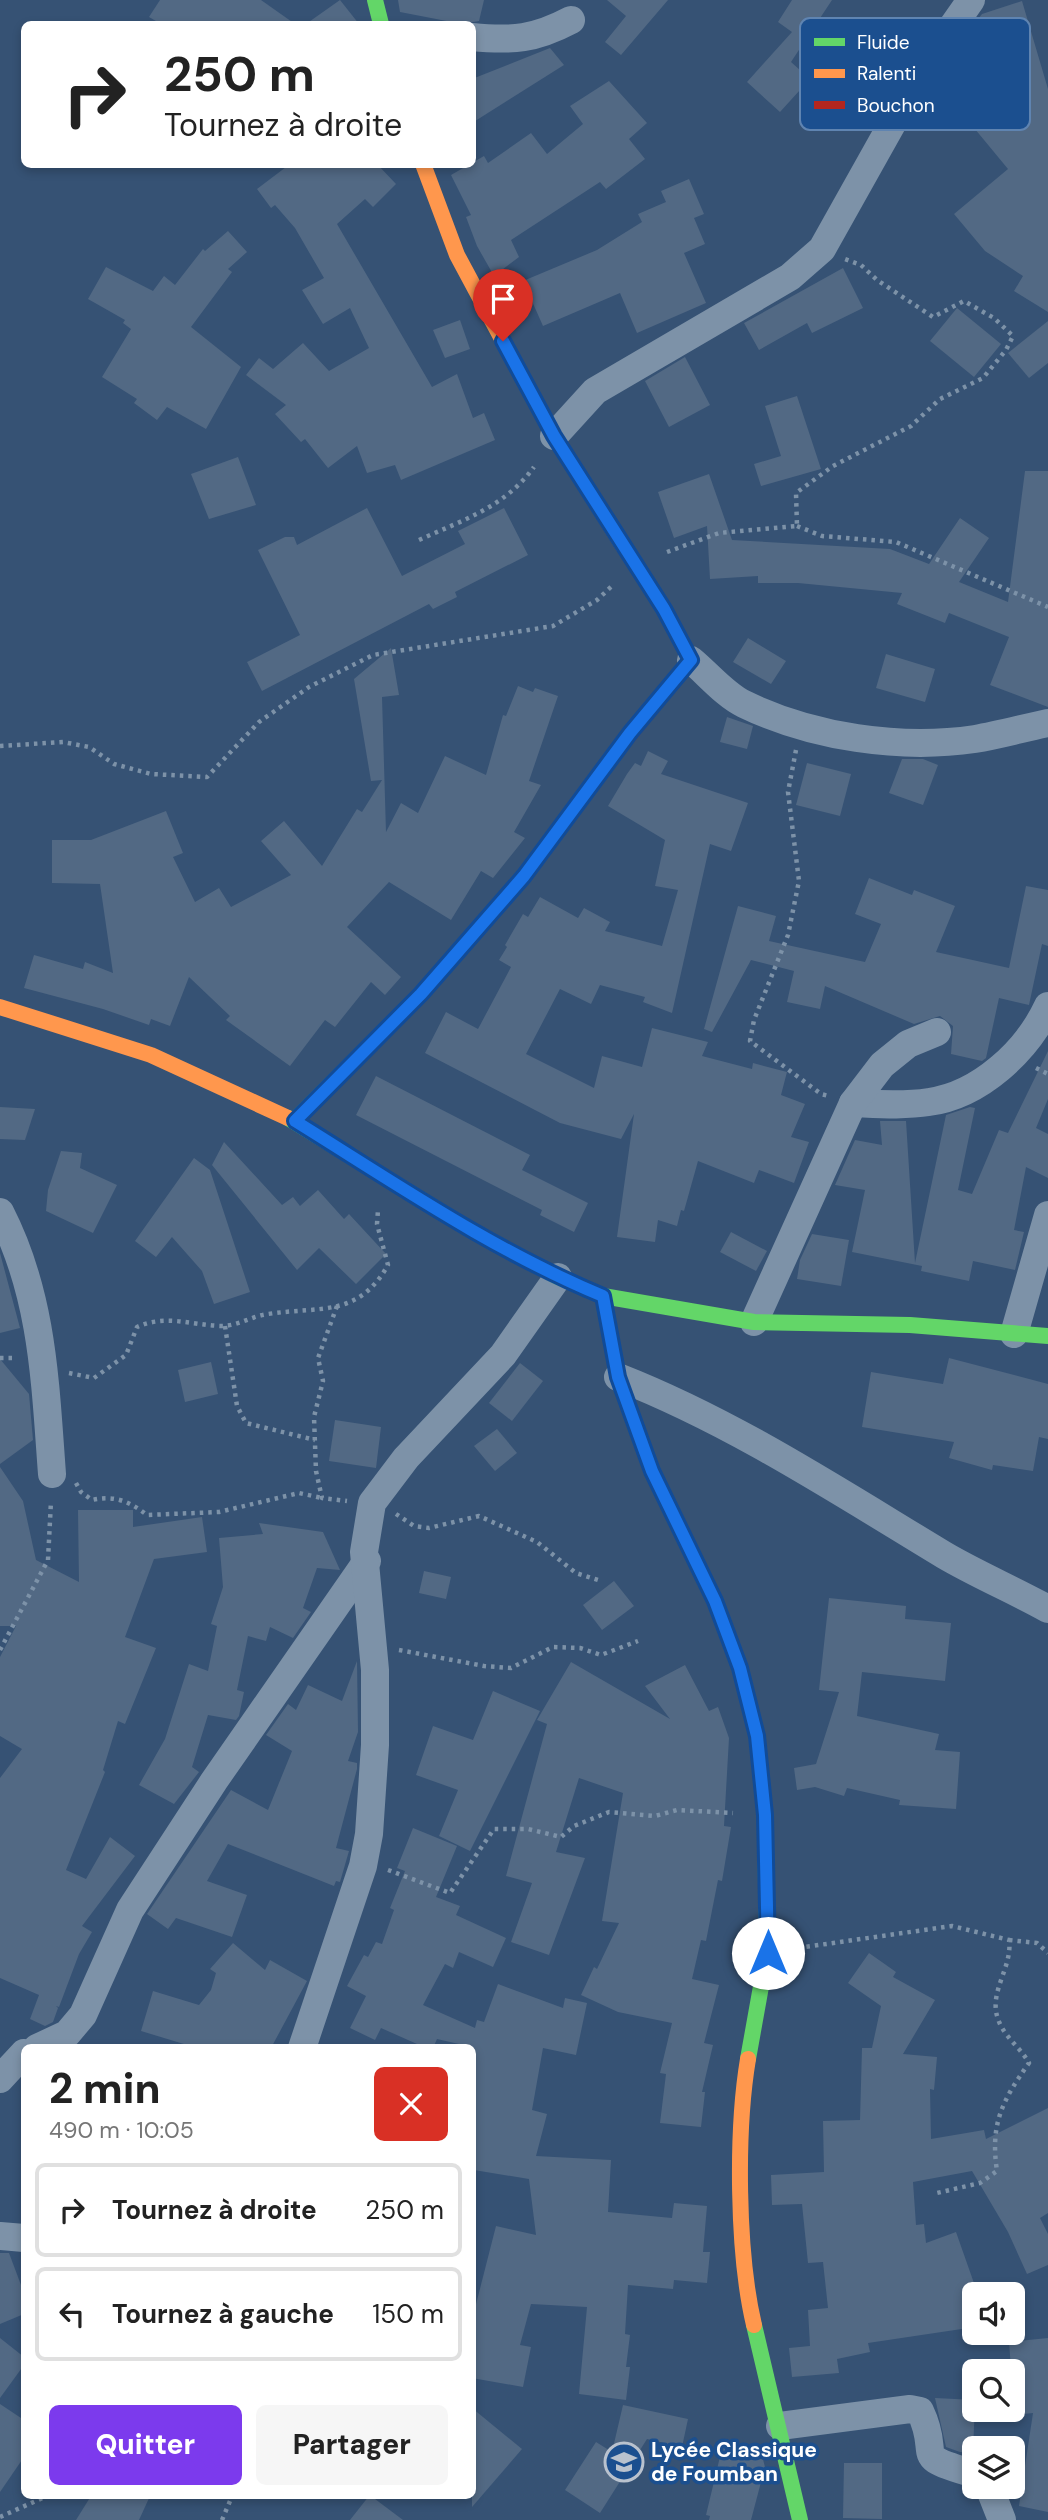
<!DOCTYPE html>
<html lang="fr">
<head>
<meta charset="utf-8">
<style>
	body { margin:0; font-family:"DM Sans",sans-serif; background:#f6f6f6; color:#222; height:100vh; display:flex; flex-direction:column; font-size:26px; white-space:nowrap }
	* { box-sizing:border-box; margin:0 }
	p { font-size:23px; color:#767676 }
	.icon { flex:none; width:38px; height:38px; fill:none; stroke:currentColor; stroke-width:2; stroke-linecap:round; stroke-linejoin:round }
	.map { position:relative; flex:1; overflow:hidden }
	.drawer { position:absolute; left:21px; top:2044px; width:455px; height:455px; display:flex; flex-direction:column; background:#fff; border-radius:10px; box-shadow:0 4px 10px #0003 }
	.drawer>* { flex:none }
	.hud { position:absolute; left:21px; top:21px; width:455px; height:147px; border-radius:10px; box-shadow:0 4px 10px #0003; background:#fff; color:#222; overflow:hidden }
	.buttons { position:absolute; left:962px; top:2282px; display:grid; gap:14px }
	.buttons a { display:grid; place-items:center; width:63px; height:63px; border-radius:10px; background:#fff; box-shadow:0 4px 10px #0003; font-size:35px }
	.pin { position:absolute; display:grid; place-items:center; width:60px; height:60px; color:#fff; margin:-72px -30px; border-radius:50% 50% 50% 0; rotate:-45deg; box-shadow:0 0 7px #0007 }
	.pin .icon { rotate:45deg }
	.me { position:absolute; width:77px; margin:-38px; rotate:0deg; stroke-linejoin:round; filter:drop-shadow(0 0 5px #0008) }
	.turn { display:flex; align-items:center; gap:24px; height:147px; padding:0 28px; font-size:32px }
	.turn .icon { width:91px; height:91px; stroke-width:2.5 }
	.turn b { display:block; font-size:49px; line-height:60px }
	.round { display:grid; place-items:center; flex:none; width:74px; height:74px; border-radius:10px; background:#f6f6f6 }
	.summary { display:flex; align-items:center; justify-content:space-between; height:119px; padding:0 28px }
	h1 { font-size:42px; font-weight:800; line-height:52px }
	.cta { display:flex; gap:14px; margin-top:auto; padding:14px 28px }
	.cta a { flex:1; height:80px; border-radius:10px; background:#7c3aed; color:#fff; font-size:28px; font-weight:800; line-height:80px; text-align:center }
	.cta a+a { background:#f6f6f6; color:#222 }
	ul { padding:0; list-style:none }
	li { display:flex; align-items:center; gap:21px; height:94px; margin:0 14px 10px; padding:0 14px; border:4px solid #e0e0e0; border-radius:10px }
	li div { flex:1 }
	li b { display:block; font-size:26px }
	li em { font-style:normal }
	.map>svg:first-child { display:block }
	.building { fill:#526984 }
	.lines { fill:none; stroke-linecap:round; stroke-linejoin:round }
	.path { stroke:#7d92a8; stroke-width:4.5; stroke-dasharray:3.5 5; stroke-linecap:butt }
	.street { stroke:#7d92a8; stroke-width:28 }
	.fast { stroke:#63d668; stroke-width:16 }
	.slow { stroke:#ff974d; stroke-width:16 }
	.jam { stroke:#b3261e; stroke-width:16 }
	.route-casing { stroke:#114b97; stroke-width:18 }
	.route { stroke:#1a73e8; stroke-width:12 }
	.labels { text-anchor:middle; stroke-width:7; stroke-linejoin:round; paint-order:stroke }
	.poi-label { font-size:21px; font-weight:bold; fill:#fff; stroke:#1b4f8f; text-anchor:start }
	.key { fill:#1b4f8f; stroke:#5f84b1; stroke-width:2 }
	.key-label { font-size:19px; fill:#fff }
</style>
</head>
<body>
<div class="map">
<svg width="1048" height="2520" viewBox="0 0 1048 2520">
	<rect width="100%" height="100%" fill="#365274"/>
	<g class="building">
		<path d="M160,0H261L295,24H161L149,17Z"/>
		<path d="M340,0L359,24H306Z"/>
		<path d="M398,0H484L479,21L462,24L400,12Z"/>
		<path d="M607,0H668L621,55L605,42L626,16Z"/>
		<path d="M792,0H832L791,62L810,79L780,112L747,82L792,32L778,22Z"/>
		<path d="M1022,1L1048,89V312L1014,291L1023,276L985,251L954,214L1008,169L970,123L951,93L994,64L978,19L982,14Z"/>
		<path d="M550,48L564,65L472,123V79Z"/>
		<path d="M609,81L647,123L629,139L645,159L606,189L600,182L511,240L519,257L494,276L477,246L466,217L471,215L451,175L484,156L488,163L531,133L547,154L583,124L570,106Z"/>
		<path d="M290,164H377L396,184L373,207L365,199L337,224L432,387L457,374L473,418L484,413L495,440L401,480L395,465L367,473L357,446L328,468L305,439L301,442L275,414L286,405L246,375L259,358L273,369L303,343L329,371L369,348L350,308L323,324L302,290L324,278L295,228L275,205L271,208L257,189Z"/>
		<path d="M689,179L704,214L694,218L705,244L684,253L706,303L637,333L620,293L543,326L523,281L597,250L642,222L638,214L666,202L661,191Z"/>
		<path d="M228,231L247,252L228,269L232,272L191,327L241,367L206,429L167,407L157,420L134,403L137,399L102,377L131,329L123,323L125,320L88,299L106,267L153,291L164,276L175,285L203,249L205,251Z"/>
		<path d="M843,268L863,308L812,333L807,323L759,350L744,323Z"/>
		<path d="M957,308L1001,344L974,377L930,341Z"/>
		<path d="M460,320L470,349L445,358L433,330Z"/>
		<path d="M1048,321V363L1029,378L1008,353Z"/>
		<path d="M685,357L710,405L669,427L645,381Z"/>
		<path d="M797,396L821,469L761,486L754,464L781,456L765,406Z"/>
		<path d="M238,457L256,505L209,519L191,474Z"/>
		<path d="M1025,471H1048V707L990,685L1009,637L949,613L945,623L897,604L902,593L798,583H758V576L710,579L707,526L674,538L658,492L709,474L732,540L890,549L929,564L960,518L989,538L959,582L1008,602Z"/>
		<path d="M367,508L402,576L465,544L458,531L504,508L528,555L455,592L457,597L433,609L429,604L262,691L247,662L300,635L258,550L285,537H294L297,545Z"/>
		<path d="M748,638L786,661L771,684L733,662Z"/>
		<path d="M391,648L399,695L382,697L386,832L401,803L418,813L445,756L486,775L503,715L506,716L518,686L533,692L535,688L558,696L529,781L541,785L514,832L525,838L493,878L481,871L451,920L389,882L347,927L401,977L385,995L371,982L335,1027L325,1020L290,1066L226,1020L230,1016L189,977L170,1026L151,1019L149,1025L103,1009L24,988L34,955L83,969L85,962L113,973L100,884L52,883V840H91L166,811L183,853L173,857L195,902L219,888L231,907L291,875L261,841L284,821L322,866L357,809L362,812L382,780L371,781L354,679Z"/>
		<path d="M886,654L935,669L925,702L876,688Z"/>
		<path d="M727,717L753,726L747,749L720,742Z"/>
		<path d="M648,751L668,761L661,774L748,803L731,851L710,844L672,1013L643,1002L645,997L600,985L591,1004L560,989L526,1054L594,1088L602,1056L642,1067L652,1028L708,1042L702,1056L752,1069L753,1063L787,1072L781,1095L805,1104L791,1137L809,1142L794,1183L759,1170L754,1183L698,1161L684,1211L681,1210L677,1226L658,1220L655,1242L617,1237L634,1114L621,1139L560,1123L425,1053L446,1012L478,1029L511,967L499,960L507,947L505,945L523,914L528,917L540,897L578,918L584,908L610,922L605,931L662,946L678,890L655,886L665,840L608,806L627,774L635,763L641,766Z"/>
		<path d="M902,759H923L938,765L923,805L889,793Z"/>
		<path d="M807,763L851,774L840,816L796,805Z"/>
		<path d="M869,878L912,895L914,890L955,906L936,952L1009,968L1026,886L1048,890V946L1042,944L1029,1005L999,998L986,1058L982,1061L951,1054L953,1026L940,1016L914,1024L825,986L820,1009L787,1002L794,971L751,960L712,1032L704,1029L738,906L776,916L769,941L865,962L881,924L855,914Z"/>
		<path d="M1048,1051V1099L1036,1128L1048,1134V1178L1026,1167L1014,1230L1024,1232L1015,1270L973,1261L969,1281L921,1271L922,1266L852,1252L865,1190L835,1185L855,1140L882,1145L880,1121H906L915,1263L946,1115L970,1107L975,1108L958,1190L972,1194L999,1130L1008,1133Z"/>
		<path d="M376,1076L530,1155L522,1170L588,1203L574,1232L540,1215L542,1210L356,1115Z"/>
		<path d="M0,1107L35,1109L25,1140L0,1139Z"/>
		<path d="M224,1142L282,1205L293,1197L300,1206L318,1190L344,1219L349,1214L386,1254L356,1284L319,1248L297,1270L212,1165Z"/>
		<path d="M61,1151L82,1153L80,1168L117,1185L93,1233L46,1211L48,1190Z"/>
		<path d="M194,1158L210,1170L250,1292L214,1304L202,1271L172,1237L156,1257L135,1241Z"/>
		<path d="M731,1232L767,1251L756,1271L720,1252Z"/>
		<path d="M812,1234L849,1240L841,1286L797,1279L800,1260Z"/>
		<path d="M0,1253L20,1328L0,1333Z"/>
		<path d="M949,1358L1048,1384V1439L1039,1437L1033,1471L993,1465L992,1470L949,1458L954,1442L862,1427L871,1372L943,1384Z"/>
		<path d="M0,1359L29,1394L33,1440L0,1464Z"/>
		<path d="M211,1362L218,1394L185,1402L178,1370Z"/>
		<path d="M520,1363L543,1381L512,1421L489,1403Z"/>
		<path d="M335,1420L381,1427L376,1468L329,1461Z"/>
		<path d="M497,1429L517,1453L495,1471L474,1446Z"/>
		<path d="M0,1467L23,1501L36,1560L79,1582L78,1510H133V1527L202,1517L207,1552L154,1559L125,1637L156,1648L125,1724L118,1721L103,1770L105,1772L66,1870L86,1879L110,1837L135,1856L82,1926L92,1932L79,1954L59,2007L56,2006L58,2008L53,2022L45,2026L30,2019L39,1995L0,1978V1778L22,1749L0,1736V1657L16,1626H0Z"/>
		<path d="M259,1523L323,1532L340,1570L317,1568L303,1608L311,1612L293,1638L270,1627L266,1641L248,1636L237,1690L244,1692L239,1716L236,1720L208,1715L192,1767L199,1772L174,1804L139,1785L165,1739L189,1664L208,1671L217,1626L211,1624L223,1587L219,1538L263,1534Z"/>
		<path d="M424,1571L451,1577L446,1599L419,1593Z"/>
		<path d="M614,1581L634,1606L602,1630L583,1605Z"/>
		<path d="M829,1598L906,1606L905,1619L951,1623L945,1681L862,1672L857,1716L939,1734L935,1750L960,1752L956,1809L899,1805L900,1800L847,1788L844,1796L815,1787L797,1790L794,1768L816,1764L839,1692L819,1690Z"/>
		<path d="M357,1661L358,1732L348,1761L357,1763V1769L336,1848L349,1851L340,1882L336,1881L334,1886L228,1844L207,1881L247,1895L232,1937L176,1918L168,1929L147,1914L231,1790L268,1810L292,1751L266,1735L288,1704L296,1710L308,1685L342,1701Z"/>
		<path d="M571,1662L670,1719L645,1686L685,1665L709,1711L718,1707L729,1738L724,1826L731,1827L722,1881L718,1880L706,1941L701,1940L692,1979L719,1985L704,2043L713,2045L702,2092H705L701,2127L660,2123L666,2074L660,2073L672,2023L618,2012L581,1995L594,1967L597,1969L619,1923L602,1921L623,1793L579,1778L556,1852L585,1858L549,1955L511,1942L532,1883L506,1876L547,1724L537,1720Z"/>
		<path d="M493,1691L540,1711L470,1851L439,1836L458,1790L416,1775L433,1726L473,1740Z"/>
		<path d="M413,1828L457,1846L436,1897L460,1906L456,1915L506,1938L493,1967L459,1952L453,1968L445,1964L423,2005L475,2028L477,2020L484,2022L498,1984L563,2008L565,1998L587,2003L576,2055L543,2048L532,2110L547,2114L536,2156L611,2160L608,2212L672,2218L674,2203L707,2206L703,2252H710L707,2283L674,2280L673,2289L628,2285L625,2334L630,2335L626,2367H630L626,2400L579,2394L587,2307L531,2304L520,2345L531,2347L523,2387L472,2378V2320L496,2226L536,2235L529,2179L474,2170L472,2047L437,2039L433,2048H426L381,2028L375,2040L350,2028L366,1996L347,1986L364,1955L368,1957L376,1942L382,1944L394,1910L390,1908L405,1871L397,1868Z"/>
		<path d="M233,1943L265,1970L270,1960L307,1981L271,2048H197L141,2031L153,1991L199,2005L211,1990L216,1973L210,1969Z"/>
		<path d="M869,1953L896,1972L893,1977L935,2000L903,2054L937,2057L934,2090L930,2089L931,2139L984,2130L986,2139L1048,2108V2213L1040,2218L1048,2234V2265L1027,2274L1008,2232L972,2171L913,2182L916,2225L924,2224L926,2243L956,2232L975,2286V2327L868,2343L870,2352L837,2359L839,2373L792,2377L789,2348L810,2346L808,2310L828,2308L823,2262L808,2263L802,2204L772,2205L771,2175L824,2172L823,2121L860,2120L862,2048H872L881,2006L848,1983Z"/>
		<path d="M0,2253H9L24,2293V2314L0,2324Z"/>
		<path d="M0,2338L24,2357V2365L0,2398Z"/>
		<path d="M1048,2338V2512L1019,2506L1033,2413L983,2418L982,2410H1013V2371H978L1011,2368L1009,2342Z"/>
		<path d="M935,2398L975,2400L973,2453L960,2452L946,2447Z"/>
		<path d="M0,2404L24,2420V2457L0,2492Z"/>
		<path d="M623,2405L688,2419L682,2447L647,2439L600,2513L565,2490L596,2442L612,2452Z"/>
		<path d="M472,2408L522,2449L472,2507Z"/>
		<path d="M724,2440L760,2448L765,2467L751,2520H709L710,2516L706,2515Z"/>
		<path d="M844,2463H882V2519L843,2518Z"/>
		<path d="M91,2496H150L139,2520H76Z"/>
		<path d="M369,2496H371L403,2520H350Z"/>
	</g>
	<g class="lines">
		<g class="path">
			<path d="M797,526L822,536L896,542L1048,607"/>
			<path d="M419,540C463,520 505,507 534,467"/>
			<path d="M667,552L719,533L797,526L796,493L833,466L911,426L940,399L983,378L1006,350L1013,336L994,318L964,301L933,317L877,280L861,265L845,259"/>
			<path d="M0,746L63,742L89,747L114,764L151,774L207,777L259,722L309,687L373,655L553,626L597,600L613,585"/>
			<path d="M796,750L788,792L799,881L788,935L754,1020L750,1041L821,1094L829,1096"/>
			<path d="M1036,1068L1048,1074"/>
			<path d="M337,1306L318,1358L323,1381L314,1417L316,1471L322,1498L347,1501"/>
			<path d="M225,1326L237,1406L246,1423L315,1440"/>
			<path d="M0,1358H14"/>
			<path d="M69,1373L94,1378L126,1355L137,1327C166,1314 191,1325 221,1326C238,1326 252,1316 268,1314C320,1306 358,1318 388,1265L377,1224L378,1210"/>
			<path d="M76,1483L81,1492L92,1500C114,1495 129,1501 147,1515L219,1512L299,1493L322,1498"/>
			<path d="M396,1514L414,1526L429,1528L479,1516L537,1542L576,1573L598,1580"/>
			<path d="M0,1650L48,1560L51,1501"/>
			<path d="M399,1650L484,1666L511,1668L553,1647L580,1648L601,1655L638,1641"/>
			<path d="M388,1870L450,1893L494,1829H528L561,1837L574,1826L609,1812L655,1816L677,1810L733,1813"/>
			<path d="M1009,1940L1037,1943L1048,1953"/>
			<path d="M798,1948L952,1926L1009,1940C1013,1967 988,1992 998,2019C1004,2037 1021,2048 1029,2063C1002,2101 990,2124 997,2171L980,2183L937,2193"/>
			<path d="M0,2517L47,2496"/>
			<path d="M222,2520L230,2501L228,2496"/>
		</g>
		<g class="street">
			<path d="M472,37C513,41 535,39 571,20"/>
			<path d="M554,436L595,391L790,277L822,249L924,67L971,0"/>
			<path d="M691,660C707,673 725,695 744,704C812,737 900,750 975,739C999,735 1024,728 1048,723"/>
			<path d="M853,1103C878,1104 904,1106 929,1102C980,1095 1027,1051 1048,1006"/>
			<path d="M0,1212C43,1296 45,1381 52,1474"/>
			<path d="M754,1322L853,1103L882,1065L908,1044L937,1032"/>
			<path d="M1014,1334L1048,1215"/>
			<path d="M618,1377C733,1422 838,1491 944,1555C978,1575 1014,1590 1048,1609"/>
			<path d="M37,2048L67,2034L83,2015L130,1910L214,1781L367,1561"/>
			<path d="M302,2048L363,1866L369,1834L375,1745V1670L364,1552L372,1503L406,1458L503,1355L558,1277"/>
			<path d="M0,2079L24,2053"/>
			<path d="M0,2236L24,2238"/>
			<path d="M780,2426L910,2409L920,2411C943,2459 907,2455 975,2474"/>
			<path d="M989,2487L1002,2520"/>
		</g>
		<g class="fast">
			<path d="M375,0L381,24"/>
			<path d="M288,1118L471,1230L558,1277L603,1296L754,1322L910,1325L1048,1336"/>
			<path d="M294,1121L421,994L524,876L622,744"/>
			<path d="M603,1296L618,1377L652,1471L715,1601L740,1668L757,1736L765,1815L767,1953L748,2059"/>
			<path d="M754,2325L800,2520"/>
		</g>
		<g class="slow">
			<path d="M423,164L457,255L554,436L624,547"/>
			<path d="M0,1007L151,1055L288,1118"/>
			<path d="M748,2059C736,2131 737,2253 754,2325"/>
		</g>
		<path class="jam" d="M622,744L691,660L664,609L624,547"/>
	</g>
	<g class="lines">
		<defs>
			<path id="route" d="M503,341L554,436L664,609L691,660L630,733L524,876L421,994L295,1121C395,1183 494,1251 603,1296L618,1377L652,1471L715,1601L740,1668L757,1736L765,1815L768,1953"/>
		</defs>
		<use href="#route" class="route-casing"/>
		<use href="#route" class="route"/>
	</g>
	<defs>
		<symbol id="school-ring" viewBox="-11 -11 22 22"><circle r="9.5" fill="#1b4f8f" stroke="#b9c2ce" stroke-width="1.5"/><path d="M0-5L7-2L0 1L-7-2ZM-4 1L0 2.5L4 1V4Q0 6-4 4Z" fill="#b9c2ce"/></symbol>
	</defs>
	<g fill-rule="evenodd">
		<use href="#school-ring" x="602" y="2440" width="44" height="44"/>
	</g>
	<g class="labels">
		<g class="poi-label">
			<text x="651" y="2457">Lycée Classique<tspan x="651" dy="24">de Foumban</tspan></text>
		</g>
	</g>
	<rect x="800" y="18" width="230" height="112" rx="10" class="key"/>
	<rect x="814" y="38" width="31" height="8" fill="#63d668"/>
	<rect x="814" y="69" width="31" height="9" fill="#ff974d"/>
	<rect x="814" y="101" width="31" height="8" fill="#b3261e"/>
	<g class="key-label">
		<text x="857" y="49">Fluide</text>
		<text x="857" y="80">Ralenti</text>
		<text x="857" y="112">Bouchon</text>
	</g>
</svg>
<div class="buttons">
<a><svg class="icon" aria-label="sound" viewBox="0 0 24 24"><path d="M4 9h4l5-4v14l-5-4H4zM17 9q2 3 0 6"/></svg></a>
<a><svg class="icon" aria-label="search" viewBox="0 0 24 24"><circle cx="10" cy="10" r="6"/><path d="M15 15l6 6"/></svg></a>
<a><svg class="icon" aria-label="layers" viewBox="0 0 24 24"><path d="M12 4l9 5-9 5-9-5zM3 14l9 5 9-5"/></svg></a>
</div>
<div class="pin" style="left:503px;top:341px;background:#d93025"><svg class="icon" aria-label="arrive" viewBox="0 0 24 24"><path d="M6 21V4h12l-3 4 3 4H6"/></svg></div>
<svg class="me" style="left:768px;top:1953px" viewBox="-20 -20 40 40"><circle r="19" fill="#fff"/><path d="M0-13L10 11 0 6-10 11z" fill="#1a73e8"/></svg>
<div class="hud">
<div class="turn"><svg class="icon" aria-label="right" viewBox="0 0 24 24"><path d="M7 20v-9h11M14 6l5 5-5 5"/></svg><div><b>250 m</b>Tournez à droite</div></div>
</div>
<section class="drawer">
<div class="summary"><div><h1>2 min</h1><p>490 m · 10:05</p></div><a class="round" style="background:#d93025;color:#fff"><svg class="icon" aria-label="close" viewBox="0 0 24 24"><path d="M6 6l12 12M18 6L6 18"/></svg></a></div>
<ul>
<li><svg class="icon" aria-label="right" viewBox="0 0 24 24"><path d="M7 20v-9h11M14 6l5 5-5 5"/></svg><div><b>Tournez à droite</b></div><em>250 m</em></li>
<li><svg class="icon" aria-label="left" viewBox="0 0 24 24"><path d="M17 20v-9H6M10 6l-5 5 5 5"/></svg><div><b>Tournez à gauche</b></div><em>150 m</em></li>
</ul>
<div class="cta"><a>Quitter</a><a>Partager</a></div>
</section>
</div>
</body>
</html>
